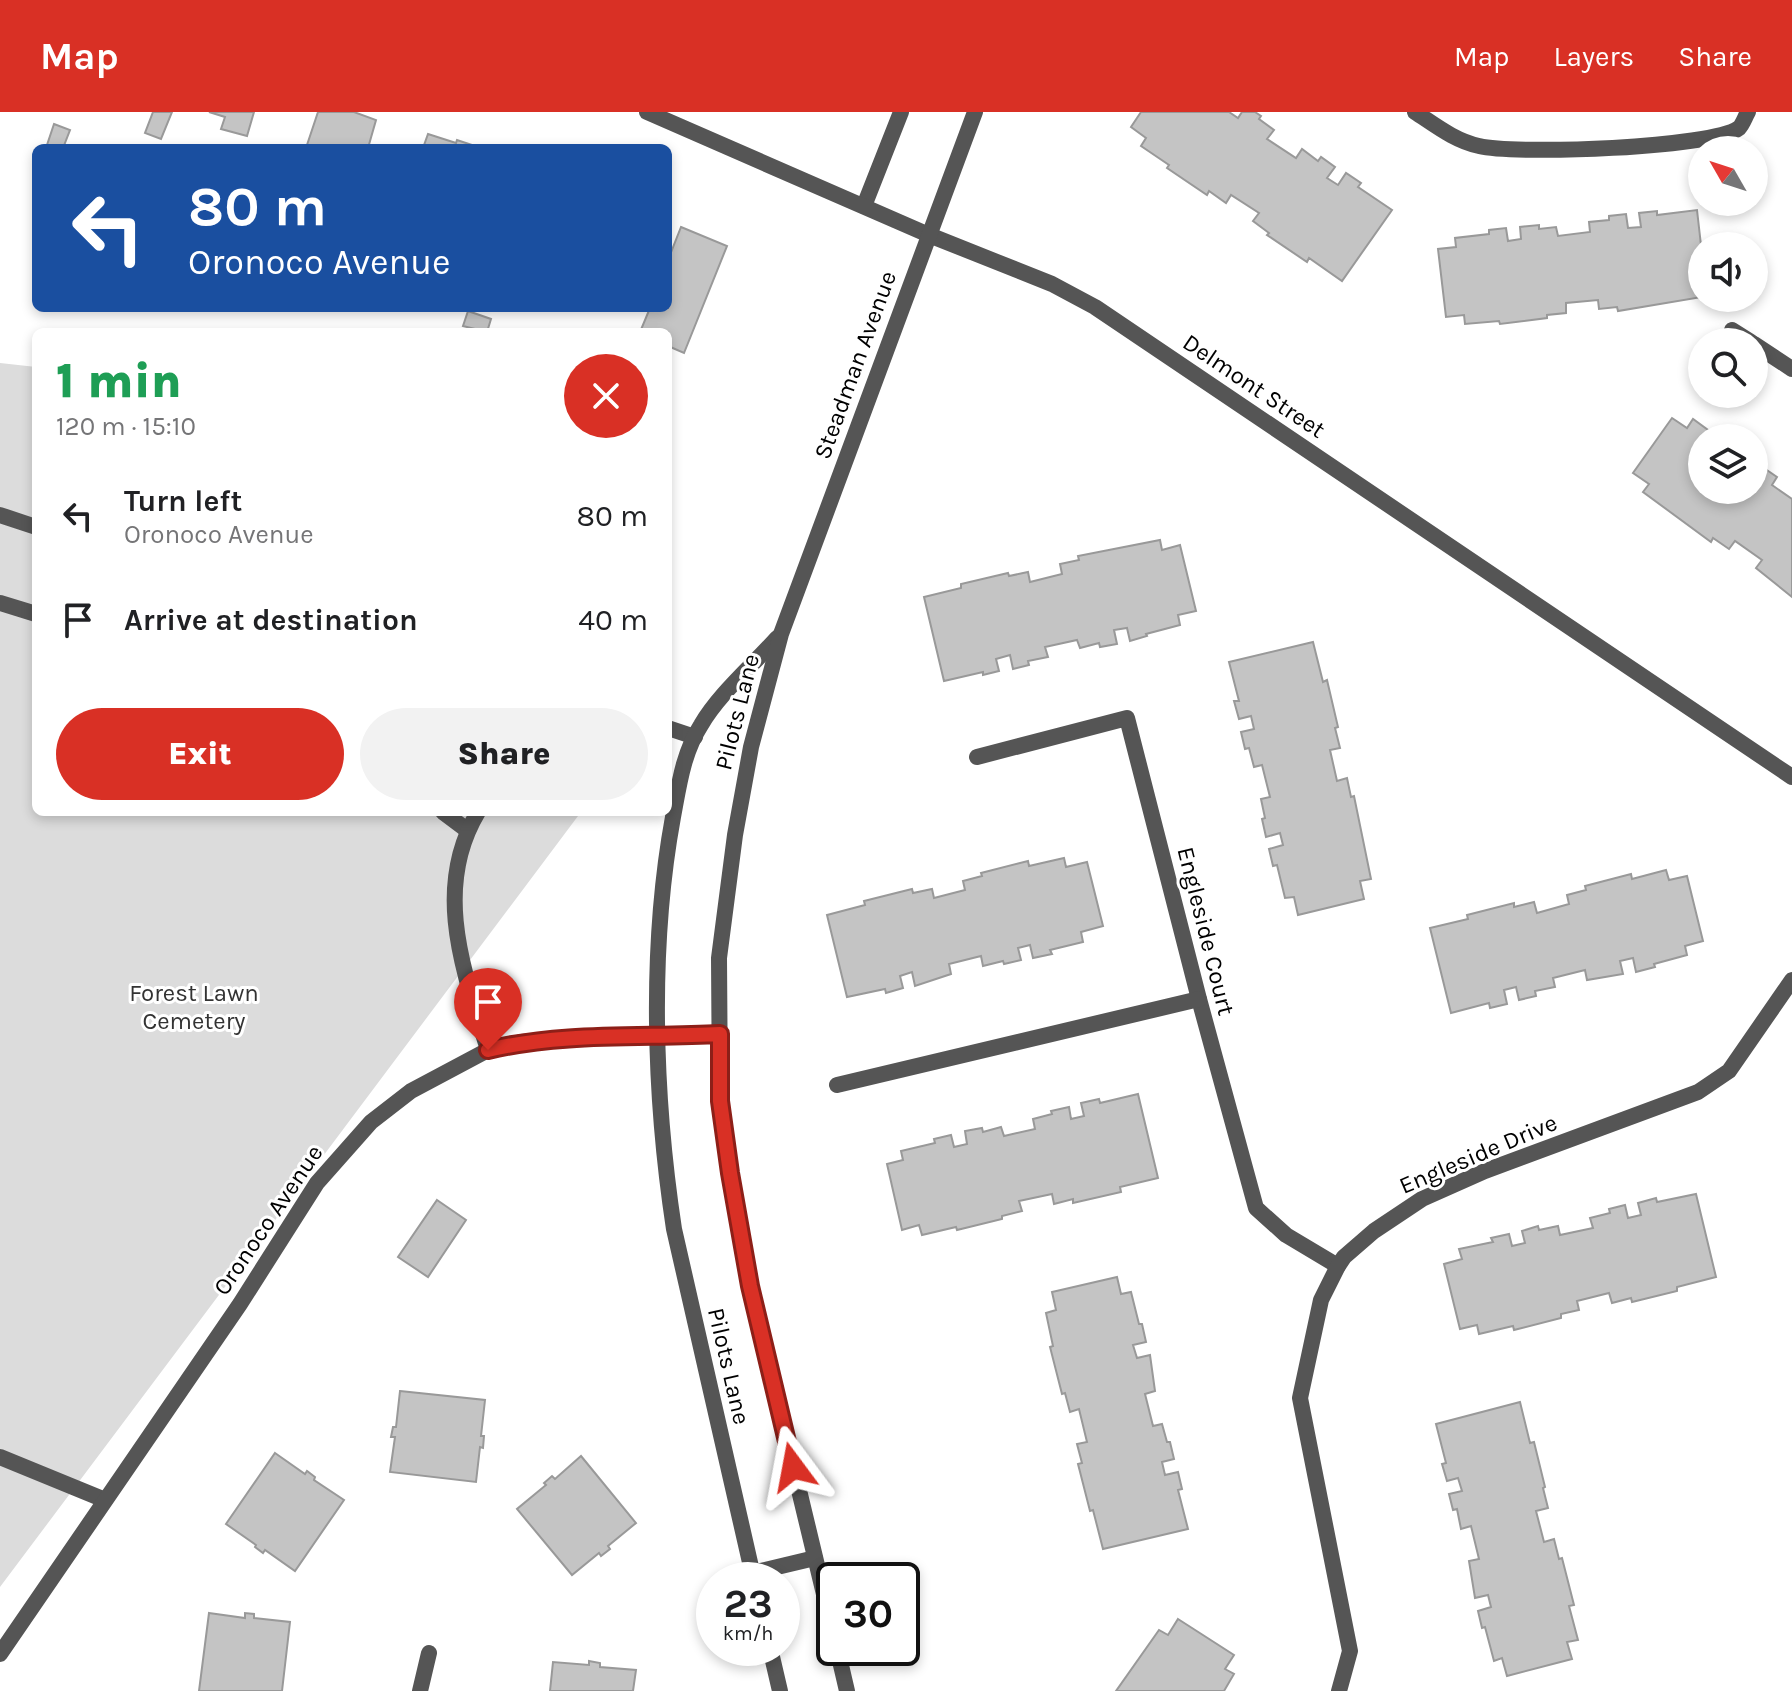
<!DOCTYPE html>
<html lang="en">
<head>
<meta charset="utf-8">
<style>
	body { margin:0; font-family:Karla,sans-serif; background:#f2f2f2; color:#202124; height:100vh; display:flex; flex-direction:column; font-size:30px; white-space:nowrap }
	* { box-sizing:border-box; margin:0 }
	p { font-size:26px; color:#757577 }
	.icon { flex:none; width:44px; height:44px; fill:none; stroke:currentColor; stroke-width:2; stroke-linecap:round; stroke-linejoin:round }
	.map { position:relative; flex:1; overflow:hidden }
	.details { position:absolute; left:32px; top:216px; width:640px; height:488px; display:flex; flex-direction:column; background:#fff; border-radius:12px; box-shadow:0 4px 12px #0003 }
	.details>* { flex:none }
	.banner { position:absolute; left:32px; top:32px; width:640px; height:168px; border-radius:12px; box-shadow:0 4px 12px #0003; background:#1a4fa0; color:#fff; overflow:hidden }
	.needle { width:52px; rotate:309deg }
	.tools { position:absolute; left:1688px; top:24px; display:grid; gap:16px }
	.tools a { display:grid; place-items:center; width:80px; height:80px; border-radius:50%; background:#fff; box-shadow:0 4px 12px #0003; font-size:40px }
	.speed { position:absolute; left:696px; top:1450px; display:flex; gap:16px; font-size:40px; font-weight:700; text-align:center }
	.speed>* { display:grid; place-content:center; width:104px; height:104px; border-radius:50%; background:#fff; box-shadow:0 4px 12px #0003; line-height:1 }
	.speed small { font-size:20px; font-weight:400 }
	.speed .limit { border:4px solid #111; border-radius:12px; background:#fff; color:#111 }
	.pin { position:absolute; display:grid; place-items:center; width:68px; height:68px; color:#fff; margin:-82px -34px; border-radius:50% 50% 50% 0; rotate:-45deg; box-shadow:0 0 8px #0007 }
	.pin .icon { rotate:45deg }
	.me { position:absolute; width:88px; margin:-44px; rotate:347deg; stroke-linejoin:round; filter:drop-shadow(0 0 6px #0008) }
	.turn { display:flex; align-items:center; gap:28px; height:168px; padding:0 24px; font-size:36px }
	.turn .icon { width:104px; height:104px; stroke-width:2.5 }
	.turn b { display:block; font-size:56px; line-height:68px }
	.round { display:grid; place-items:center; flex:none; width:84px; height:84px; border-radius:42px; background:#f2f2f2 }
	.summary { display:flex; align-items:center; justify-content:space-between; height:136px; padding:0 24px }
	h1 { font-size:48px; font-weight:800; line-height:60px; color:#1e9e55 }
	.cta { display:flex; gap:16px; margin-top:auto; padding:16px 24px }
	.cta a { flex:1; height:92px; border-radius:48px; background:#d93025; color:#fff; font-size:32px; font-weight:800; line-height:92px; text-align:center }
	.cta a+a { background:#f2f2f2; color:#202124 }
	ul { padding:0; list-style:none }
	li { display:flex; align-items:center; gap:24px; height:104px; padding:0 24px }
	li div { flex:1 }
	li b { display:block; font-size:30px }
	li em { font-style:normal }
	header { display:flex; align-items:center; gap:48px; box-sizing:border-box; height:112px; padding:0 40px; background:#d93025; color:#fff }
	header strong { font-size:38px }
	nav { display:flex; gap:44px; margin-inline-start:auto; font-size:28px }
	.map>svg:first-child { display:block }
	.green { fill:#dcdcdc }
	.building { fill:#c4c4c4; stroke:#999; stroke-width:2 }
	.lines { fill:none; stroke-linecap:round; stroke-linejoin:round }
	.service { stroke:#555; stroke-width:16 }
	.minor { stroke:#555; stroke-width:16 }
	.route-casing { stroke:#8d1f18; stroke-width:20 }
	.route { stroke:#d93025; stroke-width:14 }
	.labels { text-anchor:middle; stroke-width:6; stroke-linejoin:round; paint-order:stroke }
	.street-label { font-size:24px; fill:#000; stroke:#fff }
	.park-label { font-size:24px; fill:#333; stroke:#fff }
</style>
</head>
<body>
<header>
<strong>Map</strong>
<nav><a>Map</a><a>Layers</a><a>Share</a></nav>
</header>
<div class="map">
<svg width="1792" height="1579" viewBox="0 0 1792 1579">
	<rect width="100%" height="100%" fill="#fff"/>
	<path class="green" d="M0,251L36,255V700H581L0,1475Z"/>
	<g class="building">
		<path d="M153,0H172L161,27L145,21Z"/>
		<path d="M209,0H254L247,24L221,17L225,5Z"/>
		<path d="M318,0H354L376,8L368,36H306Z"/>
		<path d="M1141,0H1229L1238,6L1242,0H1255L1261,4L1259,7L1274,18L1267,27L1296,46L1302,37L1318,49L1321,45L1335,55L1327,66L1338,73L1346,61L1361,71L1358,75L1392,98L1342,169L1309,146L1307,150L1267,123L1269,121L1253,109L1259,101L1231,83L1226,91L1209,79L1207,83L1167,56L1169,53L1141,34L1146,26L1131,15Z"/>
		<path d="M54,12L70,18L63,36H46Z"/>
		<path d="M428,22L456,31L457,28L481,36H423Z"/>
		<path d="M1697,98L1702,142V185L1618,199L1617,195L1599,197L1598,188L1566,191V201L1547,203V206L1500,212L1499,209L1465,212L1464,203L1446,205L1438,137L1456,135L1455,126L1489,122V118L1506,116L1508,129L1521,127L1520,115L1539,113V117L1556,115L1558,124L1590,120L1589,110L1609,108V104L1626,102L1628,116L1641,115L1639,101L1657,99V103Z"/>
		<path d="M681,115L727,134L684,241L668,234V220H640L650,196H668V148Z"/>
		<path d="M468,199L491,207L487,220L463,214Z"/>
		<path d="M1672,306L1687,316L1693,307L1719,326H1702V378H1754V344L1763,351L1761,354L1777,365L1772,373L1792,387V485L1756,456L1762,448L1735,429L1729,437L1713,426L1711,430L1643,380L1649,372L1633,361Z"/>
		<path d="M1160,428L1162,438L1180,433L1196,499L1178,503L1180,513L1146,522L1147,524L1130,529L1127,516L1114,518L1117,532L1100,535L1099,531L1080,536L1077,528L1045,535L1048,545L1028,549L1029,553L1013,557L1010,543L996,547L999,559L983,563V560L944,569L924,485L961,476V472L1008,461L1009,464L1028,460L1030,470L1062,462L1060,452L1079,448L1078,444Z"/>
		<path d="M1313,530L1323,570L1327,568L1338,615L1335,616L1340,636L1330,638L1337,669L1347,666L1351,685L1354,684L1371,767L1360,769L1364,787L1298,803L1294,785L1285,786L1277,753L1273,754L1269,737L1283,733L1280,721L1266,725L1262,707L1265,706L1261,687L1270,685L1262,653L1254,655L1249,636L1245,637L1241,620L1254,617L1251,604L1239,607L1234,589H1239L1229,550Z"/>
		<path d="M1064,746L1066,755L1087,750L1103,814L1081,820L1083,830L1050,838L1052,842L1033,846L1030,833L1018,836L1021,848L1004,852L1003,849L983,854L981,844L949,852L951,862L915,874L912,860L900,864L903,876L886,881L885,877L847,885L827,803L865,793L864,789L912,777L913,781L932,777L934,786L965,778L963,769L982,764L981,761L1028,749L1029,754Z"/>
		<path d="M1666,758L1669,768L1687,764L1703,829L1685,834L1687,843L1654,852L1655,855L1636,860L1633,846L1620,849L1623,862L1587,868L1585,858L1553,866L1555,875L1535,879L1536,884L1519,888L1516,875L1504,878L1507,892L1490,896L1489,891L1451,901L1430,816L1468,807L1467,803L1514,791V795L1534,790L1537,801L1569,792L1567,783L1586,778L1585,774L1631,762L1632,767Z"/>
		<path d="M1138,982L1158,1066L1120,1075L1121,1080L1073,1091V1087L1054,1092L1052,1082L1019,1089L1022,1099L1002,1104V1107L957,1118L956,1115L922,1123L919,1113L902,1118L887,1052L903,1048L901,1039L935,1031L934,1027L951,1023L954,1035L967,1032L965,1019L982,1016L983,1020L1001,1015L1004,1024L1035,1017L1033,1007L1052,1002L1051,999L1069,995L1071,1007L1084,1004L1081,991L1099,987L1100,991Z"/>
		<path d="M1696,1082L1716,1165L1677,1175V1179L1632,1190L1631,1186L1612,1191L1609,1181L1577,1189L1579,1198L1561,1202V1206L1514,1218L1513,1214L1479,1222L1477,1213L1460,1217L1444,1152L1462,1147L1459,1137L1493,1130L1491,1126L1509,1122L1512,1134L1525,1131L1522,1119L1538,1114L1539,1118L1558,1114L1560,1123L1593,1116L1590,1106L1610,1101L1609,1097L1625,1093L1628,1106L1641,1103L1638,1091L1656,1086L1657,1090Z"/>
		<path d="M437,1088L466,1108L428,1165L398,1145Z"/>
		<path d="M1117,1165L1121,1182L1131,1180L1139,1212H1142L1146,1230L1133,1233L1137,1246L1150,1243L1155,1279L1145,1282L1153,1314L1162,1312L1167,1330H1170L1174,1347L1162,1350L1165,1363L1178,1360L1182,1377L1178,1378L1188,1417L1103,1437L1093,1398L1090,1399L1078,1352L1082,1351L1077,1332L1087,1330L1079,1297L1070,1300L1065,1281L1062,1282L1050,1235L1053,1234L1046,1201L1056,1198L1052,1180Z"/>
		<path d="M400,1279L485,1288L481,1324H484L483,1336L480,1335L476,1370L390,1360L395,1325H391L393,1315H396Z"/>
		<path d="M1520,1290L1530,1331L1534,1330L1545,1375L1543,1376L1548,1396L1536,1399L1544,1430L1554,1427L1559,1447L1562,1446L1574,1493L1569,1494L1578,1528L1567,1530L1572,1547L1507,1564L1502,1546L1494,1549L1485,1515L1482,1516L1478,1499L1491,1495L1488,1483L1475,1486L1469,1449L1479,1447L1471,1414L1461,1417L1457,1397L1453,1398L1449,1382L1462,1379L1458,1366L1447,1369L1442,1352L1446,1351L1436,1312Z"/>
		<path d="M275,1341L305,1362L307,1359L315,1365L314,1368L344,1388L295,1459L265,1438L263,1441L255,1435L256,1433L226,1412Z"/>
		<path d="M581,1344L636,1411L608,1434L610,1437L601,1444L599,1441L572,1463L517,1397L546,1373L544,1371L552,1364L555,1367Z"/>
		<path d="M209,1501L245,1506V1501L254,1502V1506L290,1510L282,1579H199Z"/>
		<path d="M1178,1507L1234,1543L1225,1557L1234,1562L1224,1579H1116L1159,1518L1168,1523Z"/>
		<path d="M589,1549L600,1551V1555L636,1558L633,1579H550L553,1550L589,1553Z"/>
	</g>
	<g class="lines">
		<g class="service">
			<path d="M864,94L901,0"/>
			<path d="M0,403L36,415"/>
			<path d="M0,491L36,502"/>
			<path d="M443,700L467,718"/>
			<path d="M0,1345L105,1388"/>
		</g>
		<g class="minor">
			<path d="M647,0L929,123L1052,172L1095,195L1792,665"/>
			<path d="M1415,0C1435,13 1455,29 1479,34C1516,43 1712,36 1739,16C1743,12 1745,5 1748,0"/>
			<path d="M1732,218L1751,230"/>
			<path d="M1754,232L1792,257"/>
			<path d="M668,616L695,625"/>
			<path d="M977,645L1127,606L1199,887L1256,1096L1286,1123L1338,1154"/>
			<path d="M478,700C432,777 464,860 488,938"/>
			<path d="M837,973L1199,887"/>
			<path d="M752,1461L815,1446"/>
			<path d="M754,1468L674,1117C654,985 649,836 673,705C679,673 683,641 701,613C719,582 753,553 777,526"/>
			<path d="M834,1524L750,1174L730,1061L720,989L719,846L735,723L751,635L781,522L975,0"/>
			<path d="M770,1536L780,1579"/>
			<path d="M837,1536L847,1579"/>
			<path d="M0,1542L240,1192L317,1071L371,1010L411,979L488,938L521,930L563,927L720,922"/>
			<path d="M420,1579L429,1541"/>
			<path d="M1339,1579L1350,1539L1300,1286L1321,1188L1338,1154L1344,1145L1374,1119L1422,1087L1485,1059L1698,980L1729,959L1792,868"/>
		</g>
	</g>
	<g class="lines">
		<defs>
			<path id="route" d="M488,938C563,920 643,926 720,922V989L730,1061L750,1174L793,1355"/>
		</defs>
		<use href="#route" class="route-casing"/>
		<use href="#route" class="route"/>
	</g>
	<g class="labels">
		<g class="street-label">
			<text transform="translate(855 253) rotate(-70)" y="8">Steadman Avenue</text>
			<text transform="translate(1254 274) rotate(34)" y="8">Delmont Street</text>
			<text transform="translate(737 600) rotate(-76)" y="8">Pilots Lane</text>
			<text transform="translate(1206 819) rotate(76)" y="8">Engleside Court</text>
			<text transform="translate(1478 1042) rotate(-23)" y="8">Engleside Drive</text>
			<text transform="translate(268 1108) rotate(-56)" y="8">Oronoco Avenue</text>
			<text transform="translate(729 1254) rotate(77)" y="8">Pilots Lane</text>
		</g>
		<g class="park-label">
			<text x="194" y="889">Forest Lawn<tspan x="194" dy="28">Cemetery</tspan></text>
		</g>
	</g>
</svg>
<div class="tools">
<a><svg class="needle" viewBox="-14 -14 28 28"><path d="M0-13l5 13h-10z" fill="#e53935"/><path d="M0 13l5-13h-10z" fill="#757577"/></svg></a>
<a><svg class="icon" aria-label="sound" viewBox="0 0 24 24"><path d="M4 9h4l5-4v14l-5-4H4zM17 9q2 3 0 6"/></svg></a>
<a><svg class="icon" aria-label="search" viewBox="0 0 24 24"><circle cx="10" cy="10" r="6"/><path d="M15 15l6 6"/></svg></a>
<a><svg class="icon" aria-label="layers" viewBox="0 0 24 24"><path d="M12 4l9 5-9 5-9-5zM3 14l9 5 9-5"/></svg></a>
</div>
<div class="speed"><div>23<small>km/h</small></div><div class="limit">30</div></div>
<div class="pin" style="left:488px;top:938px;background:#d93025"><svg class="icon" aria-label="arrive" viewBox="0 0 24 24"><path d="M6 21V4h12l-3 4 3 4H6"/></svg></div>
<svg class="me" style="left:793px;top:1355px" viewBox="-20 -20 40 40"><path d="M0-17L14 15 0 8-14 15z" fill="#d93025" stroke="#fff" stroke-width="4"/></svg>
<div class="banner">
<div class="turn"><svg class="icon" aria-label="left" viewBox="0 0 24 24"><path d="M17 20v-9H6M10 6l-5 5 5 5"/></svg><div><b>80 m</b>Oronoco Avenue</div></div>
</div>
<section class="details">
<div class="summary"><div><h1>1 min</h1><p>120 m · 15:10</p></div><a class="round" style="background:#d93025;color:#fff"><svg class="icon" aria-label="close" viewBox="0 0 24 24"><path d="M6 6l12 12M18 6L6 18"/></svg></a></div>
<ul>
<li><svg class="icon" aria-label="left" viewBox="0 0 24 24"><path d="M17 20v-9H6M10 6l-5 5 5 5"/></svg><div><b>Turn left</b><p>Oronoco Avenue</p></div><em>80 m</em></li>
<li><svg class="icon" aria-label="arrive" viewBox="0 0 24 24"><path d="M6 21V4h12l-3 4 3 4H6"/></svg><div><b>Arrive at destination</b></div><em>40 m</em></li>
</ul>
<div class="cta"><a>Exit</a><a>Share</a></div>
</section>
</div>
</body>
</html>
